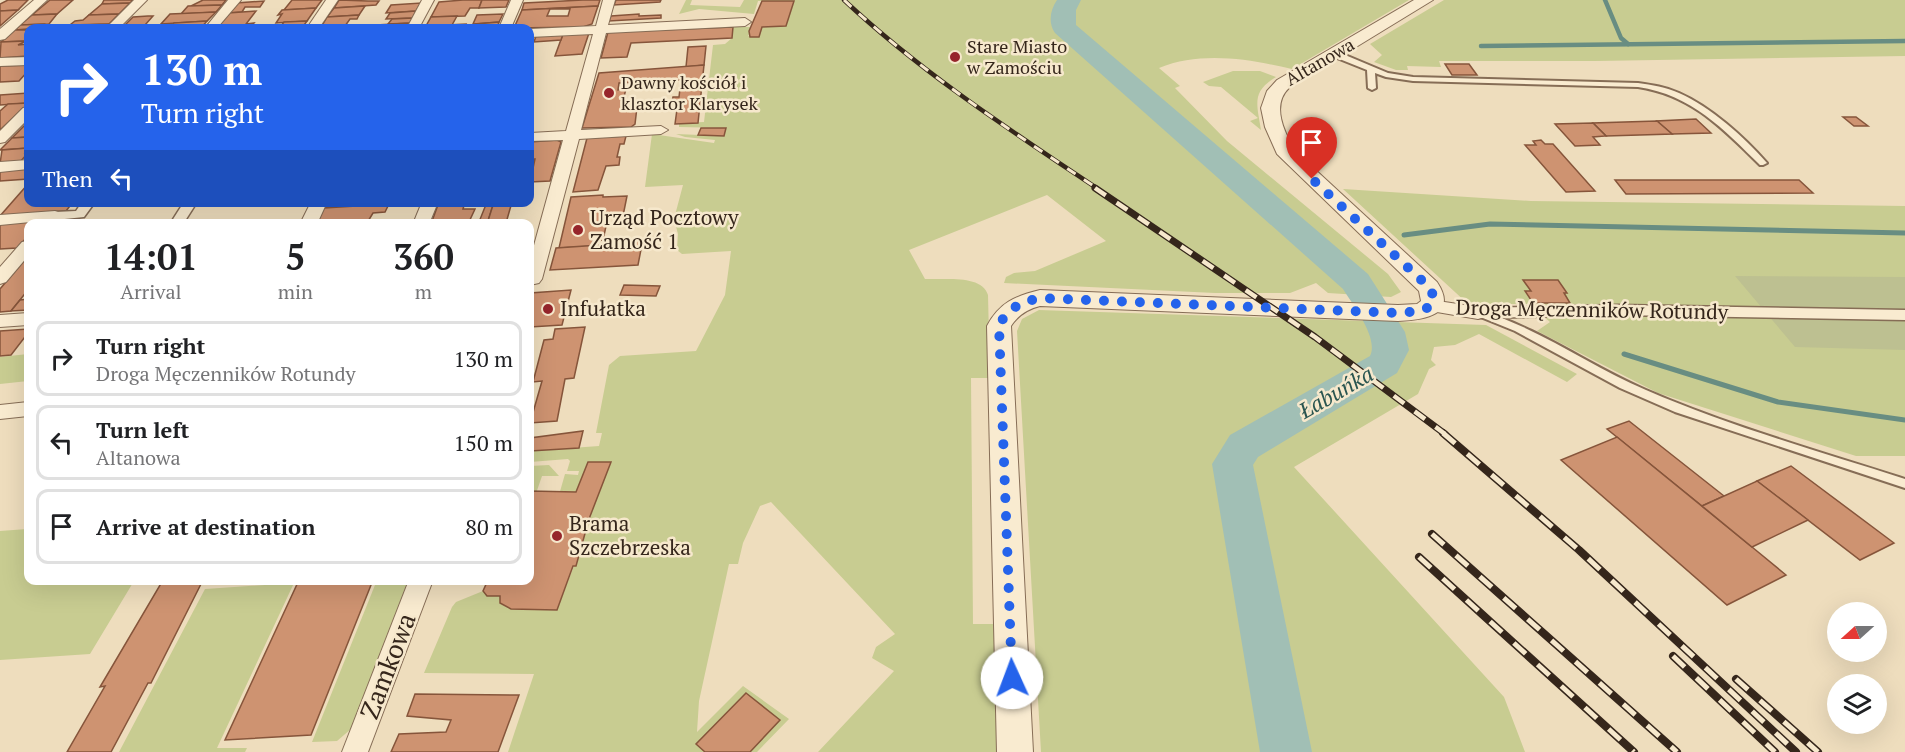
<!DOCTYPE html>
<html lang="en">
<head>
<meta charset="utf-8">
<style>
	body { margin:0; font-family:"PT Serif",serif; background:#f6f6f6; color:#202124; height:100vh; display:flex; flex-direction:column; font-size:22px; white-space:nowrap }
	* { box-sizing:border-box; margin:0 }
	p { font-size:20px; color:#757577 }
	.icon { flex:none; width:33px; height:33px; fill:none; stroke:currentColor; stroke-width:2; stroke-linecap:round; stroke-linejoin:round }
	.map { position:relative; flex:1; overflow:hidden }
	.side { position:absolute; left:24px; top:219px; width:510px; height:366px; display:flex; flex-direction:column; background:#fff; border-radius:12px; box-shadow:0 6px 24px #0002 }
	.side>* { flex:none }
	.guide { position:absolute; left:24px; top:24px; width:510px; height:183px; border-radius:12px; box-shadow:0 6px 24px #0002; background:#2563eb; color:#fff; overflow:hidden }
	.needle { width:39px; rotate:249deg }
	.buttons { position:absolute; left:1827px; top:602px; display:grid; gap:12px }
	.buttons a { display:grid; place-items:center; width:60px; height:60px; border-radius:50%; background:#fff; box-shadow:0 6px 24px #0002; font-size:30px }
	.pin { position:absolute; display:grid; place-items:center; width:51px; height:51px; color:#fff; margin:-62px -26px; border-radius:50% 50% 50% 0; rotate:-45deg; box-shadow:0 0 6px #0007 }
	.pin .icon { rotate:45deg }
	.me { position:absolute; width:66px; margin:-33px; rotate:358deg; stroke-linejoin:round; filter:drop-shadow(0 0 4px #0008) }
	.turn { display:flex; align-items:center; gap:21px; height:126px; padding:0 18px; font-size:27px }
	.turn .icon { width:78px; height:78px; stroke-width:2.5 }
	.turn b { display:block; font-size:42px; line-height:51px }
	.then { display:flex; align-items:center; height:57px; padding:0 18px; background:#0003; gap:12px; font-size:22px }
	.eta { display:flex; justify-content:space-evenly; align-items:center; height:102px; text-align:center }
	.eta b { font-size:36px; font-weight:700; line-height:42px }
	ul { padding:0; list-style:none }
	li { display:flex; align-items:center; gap:18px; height:75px; margin:0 12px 9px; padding:0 6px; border:3px solid #e0e0e0; border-radius:12px }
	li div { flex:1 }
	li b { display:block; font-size:22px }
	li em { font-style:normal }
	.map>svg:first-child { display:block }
	.green { fill:#c8cc91 }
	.cemetery { fill:#bdc091 }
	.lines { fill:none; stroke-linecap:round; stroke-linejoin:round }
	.stream-far1 { stroke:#688d82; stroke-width:4.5 }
	.stream { stroke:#688d82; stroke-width:5 }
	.river { fill:#a1bfb5; fill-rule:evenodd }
	.building { fill:#ce9371; stroke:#86553b; stroke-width:1.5; fill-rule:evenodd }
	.service-casing { stroke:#866d56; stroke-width:4 }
	.pedestrian-casing { stroke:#866d56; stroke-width:3 }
	.minor-casing { stroke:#866d56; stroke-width:2 }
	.tertiary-casing { stroke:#866d56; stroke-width:2 }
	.service { fill:#f9ebd0; fill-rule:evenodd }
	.pedestrian { fill:#f9ebd0; fill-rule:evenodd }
	.minor { fill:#f9ebd0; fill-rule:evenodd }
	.tertiary { fill:#f9ebd0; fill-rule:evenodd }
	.rail-far2-casing { stroke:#35261b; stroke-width:4.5 }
	.rail-far1-casing { stroke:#35261b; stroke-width:7 }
	.rail-casing { stroke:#35261b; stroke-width:8 }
	.rail-far2 { stroke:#f6e8cc; stroke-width:3; stroke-dasharray:10; stroke-linecap:butt }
	.rail-far1 { stroke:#f6e8cc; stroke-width:4.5; stroke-dasharray:13; stroke-linecap:butt }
	.rail { stroke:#f6e8cc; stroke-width:5; stroke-dasharray:16; stroke-linecap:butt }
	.route { stroke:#2563eb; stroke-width:10; stroke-dasharray:0 18 }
	.poi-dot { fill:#96252b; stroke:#f6e8cc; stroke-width:2 }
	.labels { text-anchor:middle; stroke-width:5; stroke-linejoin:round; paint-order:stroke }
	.far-poi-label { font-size:18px; fill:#35261b; stroke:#f6e8cc; text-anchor:start }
	.far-street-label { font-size:18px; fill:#35261b; stroke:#f6e8cc }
	.poi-label { font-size:21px; fill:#35261b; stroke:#f6e8cc; text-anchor:start }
	.street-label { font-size:21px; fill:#35261b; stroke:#f6e8cc }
	.water-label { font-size:22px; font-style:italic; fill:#2a5550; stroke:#f6e8cc }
	.near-street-label { font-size:26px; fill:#35261b; stroke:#f6e8cc }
</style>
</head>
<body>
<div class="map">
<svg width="1905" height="752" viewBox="0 0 1905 752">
	<rect width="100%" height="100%" fill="#eeddbd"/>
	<g class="green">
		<path d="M686,0H692L690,5L740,7L744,0H1409L1292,69C1249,59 1201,51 1159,68L1180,86L1175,88L1227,141L1388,274L1401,292L1391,297L1328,293L1316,283L1290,293H1215L1004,283L1006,277L1014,273L1035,271L1106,241L1047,195L909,250L925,279C943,280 982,274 988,295L990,378H971L973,624H997L1000,752H818L894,671L872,658L876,647L895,634L771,502L760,506L743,543L738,564H729L699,701L697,732L743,686L789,719L757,752H508L534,674L424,673L452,607L456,602L483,591L487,596H500V603L512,609L557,610L582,545L589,519L555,509L565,474L578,475L579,471H567L570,461L568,459L530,462V451L599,446L602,433H596L609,365L620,356L696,351L725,295L731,251L682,254L677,250L678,234L674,219L683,185L645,187L652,134L714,143L715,140L685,137L676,134L724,136L726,128L679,127V123L704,122L713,45L725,44L732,38L733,27H753L748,36L758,37L762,27L786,26L793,1H758L754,14L699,9L679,14Z"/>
		<path d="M1444,0H1905V56L1595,61H1439L1441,67L1407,66L1408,70H1396L1374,62L1382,55L1370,44Z"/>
		<path d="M1233,71H1260L1276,77C1251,92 1257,104 1261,130L1250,121L1258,118L1221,87L1209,86L1203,82Z"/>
		<path d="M1343,189L1531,201L1905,206V456H1856L1658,393L1537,331L1550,322L1530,304H1468Z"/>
		<path d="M1039,310L1486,325L1577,374L1567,382L1479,334L1455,345L1434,347L1431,360L1436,365L1429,369L1418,394L1294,467L1504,697L1525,752H1041L1017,331L1022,319Z"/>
		<path d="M28,354V381L0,384V357Z"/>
		<path d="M549,465L559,476H542L530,511V466Z"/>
		<path d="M28,527V580L134,581L90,654L0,660V531L27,529Z"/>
		<path d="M377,580L408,581L351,729L337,741L312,742Z"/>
		<path d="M294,583L217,748H247L245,752H119L205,589Z"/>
	</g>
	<path class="cemetery" d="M1735,276L1905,277V350L1795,347Z"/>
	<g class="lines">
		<g class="stream-far1">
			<path d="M1605,0L1621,38L1628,44"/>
			<path d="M1481,46L1905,41"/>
		</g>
		<g class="stream">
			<path d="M1404,235L1490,224L1905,233"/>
			<path d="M1624,354L1778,402L1905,420"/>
		</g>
		<path class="river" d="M1057,0H1081L1076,10V25L1368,274L1405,332L1409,350L1397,373L1258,457L1253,465L1312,752H1260L1212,464L1230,435L1370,356C1379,338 1353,305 1343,289L1055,33C1048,23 1050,10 1057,0Z"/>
	</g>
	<g class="building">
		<path d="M8,0H28L18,10L0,11V4Z"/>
		<path d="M50,0H73L57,14L32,15Z"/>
		<path d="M104,0H133L130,3L102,4Z"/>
		<path d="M203,0H226L222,5L191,6Z"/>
		<path d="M292,0H322L316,8L284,10Z"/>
		<path d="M339,0L368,1H379L376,5L334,8Z"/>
		<path d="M463,0H482L479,8H470L465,16L431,17L439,2Z"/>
		<path d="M482,0H509L506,7L479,8Z"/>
		<path d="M583,0H600L598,6L522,10L524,3Z"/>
		<path d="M616,0H661L660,2L614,5Z"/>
		<path d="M264,1L260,7H245L242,12L228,13L236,3Z"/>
		<path d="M762,1H794L786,26L762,27L759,37H750L749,31Z"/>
		<path d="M130,3L119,14L89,15L102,4Z"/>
		<path d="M421,3L416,11L386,13L391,5Z"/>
		<path d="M222,5L216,12L181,14L188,6Z"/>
		<path d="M365,6L359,15L327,17L334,8Z"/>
		<path d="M598,6L592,24L583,27L514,28L522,10ZM550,9H570L568,16H547Z"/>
		<path d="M316,8L307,21L276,23L282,14L278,15L282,10Z"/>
		<path d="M18,10L0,26V11Z"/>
		<path d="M256,11L246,24L254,23L250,28H215L228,13Z"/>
		<path d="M416,11L413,18L386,19L390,13Z"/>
		<path d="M216,12L207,21L161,24L170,14Z"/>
		<path d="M57,14L49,24L20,25L32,15Z"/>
		<path d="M119,14L109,24L70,25L75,21L83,20L89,15Z"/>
		<path d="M503,14L499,22L473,24L477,15Z"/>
		<path d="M639,14V16L661,15V18L609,21L611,16Z"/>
		<path d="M359,15L357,19H350L345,26L321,27L327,17Z"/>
		<path d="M148,16H153L145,25L124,26L133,17Z"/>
		<path d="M457,16L452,25L426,26L431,17Z"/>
		<path d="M413,18L410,23L388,24L392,19Z"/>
		<path d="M207,21L201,28H169L174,23Z"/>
		<path d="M307,21L302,28H264L281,26L284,22Z"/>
		<path d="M499,22L497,28H473L476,24Z"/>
		<path d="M410,23L407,28H374L376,25Z"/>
		<path d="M44,24L40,28L15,30L20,25Z"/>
		<path d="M109,24L104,28H79L83,25Z"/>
		<path d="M466,24L464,28H425L426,26Z"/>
		<path d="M733,27L732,38L631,43L627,57L601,58L608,32Z"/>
		<path d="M15,30H28V38L26,41L1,42Z"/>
		<path d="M589,33L582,54L555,56L563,34Z"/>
		<path d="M563,34L561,40L534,42L536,36Z"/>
		<path d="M26,41L18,45L28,44V56L0,58L1,42Z"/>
		<path d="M706,46L704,65L686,67L688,47Z"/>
		<path d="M1445,64H1469L1477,75H1452Z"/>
		<path d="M28,65V71L19,81L0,82V66Z"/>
		<path d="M704,65L698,123L675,124L678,102H672L673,97H679L681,80L619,83L618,90L626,89L621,108L637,107L635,124L631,127L582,128L599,73Z"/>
		<path d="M28,93V103L0,105V95Z"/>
		<path d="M28,103L26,106L0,130V111L8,104Z"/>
		<path d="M1843,117H1856L1868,126H1854Z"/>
		<path d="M1696,119L1711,133L1672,134L1657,121Z"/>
		<path d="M1657,121L1672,134L1606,136L1593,123Z"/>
		<path d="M1593,123L1606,136L1593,137L1600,145L1575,146L1555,124Z"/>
		<path d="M28,124V137L12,138L25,125Z"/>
		<path d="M701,128H726L724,136L698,135Z"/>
		<path d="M626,136L624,144H620L617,157H620L619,165L606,166L598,190L573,192L587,138Z"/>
		<path d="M28,137V148L0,150L12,138Z"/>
		<path d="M557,140L561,142L550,181L530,182L535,159H530V142Z"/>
		<path d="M1541,140L1545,144H1553L1595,191L1566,192L1525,145H1536L1533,141Z"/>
		<path d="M28,148L25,153H28L19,163L0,164L2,150Z"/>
		<path d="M28,169V179L0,181V171Z"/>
		<path d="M1615,180H1799L1813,193L1626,194Z"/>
		<path d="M28,184V202H73L66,211L0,216Z"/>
		<path d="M603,195V197L627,196L623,216L608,217L603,240L595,241L594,246L559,248L571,197Z"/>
		<path d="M327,202H390L324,208Z"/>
		<path d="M439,202H465L463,209H475L468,224H431Z"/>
		<path d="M487,202H494L487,224H473L479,222Z"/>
		<path d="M494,202H512L506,223L487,224Z"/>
		<path d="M389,204L385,212L373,213L367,223L315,224L324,208Z"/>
		<path d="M42,221L40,224H28V236L17,248L0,249V224Z"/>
		<path d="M643,239L638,265L550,270L556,248L629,243L630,240Z"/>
		<path d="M28,256V290L11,311L0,312V289Z"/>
		<path d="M1523,280H1558L1567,293H1564L1570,303H1533L1525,291H1531Z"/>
		<path d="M624,285L660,286L656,296L620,295Z"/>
		<path d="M571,290L562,325L530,327V293Z"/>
		<path d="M28,299V310L11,311L20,300Z"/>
		<path d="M585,327L574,378L565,379L557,421L530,423L542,381L533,382L544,340L553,339L555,329Z"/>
		<path d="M28,329V333L11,355L0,356V331Z"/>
		<path d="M1629,421L1724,496L1702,506L1607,429Z"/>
		<path d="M583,431L579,448L530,451V438Z"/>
		<path d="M1617,437L1752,547L1786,575L1727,605L1561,460Z"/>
		<path d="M588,462H611L589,519L576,566H573L557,610L511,609L500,603V596H487L483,591L488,580H530V491L576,492Z"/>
		<path d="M1791,466L1894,543L1860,560L1757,481Z"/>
		<path d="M1757,481L1808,520L1752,547L1702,506Z"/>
		<path d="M163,580H203L151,683H148L111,752H67L105,686L100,687Z"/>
		<path d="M299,580H373L311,735L225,740Z"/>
		<path d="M746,693L780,720L750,752H705L696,744Z"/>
		<path d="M415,694L519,695L498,752H391L399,734L446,732L451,720L407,716Z"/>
	</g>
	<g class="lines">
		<defs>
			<g id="service">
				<path d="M1332,52H1338L1388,73L1413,77L1638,83C1652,85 1666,87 1679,93C1711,107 1744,137 1767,163L1763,165H1760C1723,129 1692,95 1638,87L1413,81L1386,77L1375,73L1376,88L1372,90L1368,88L1367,70L1332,56Z"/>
				<path d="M1481,311C1539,328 1590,366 1646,390C1729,426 1818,451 1905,479V488L1675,412L1620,388L1515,331L1478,316L1476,314L1478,312Z"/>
			</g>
			<g id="pedestrian">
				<path d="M82,202H95L84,217L55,220L49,216L55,212L76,211Z"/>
				<path d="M184,202H197L183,224H170Z"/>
				<path d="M1618,305L1905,310V320L1618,315L1478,318L1471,313L1478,308Z"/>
			</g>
			<g id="minor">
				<path d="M34,0H47L5,39L0,40V29Z"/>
				<path d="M134,0H147L119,28H106Z"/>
				<path d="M228,0H241L217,28H205Z"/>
				<path d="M326,0H338L319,28H307Z"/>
				<path d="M422,0H434L419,28H407Z"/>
				<path d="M511,0H523L511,28H499Z"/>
				<path d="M603,0H615L608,25L745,18L751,22L745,26L606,33L581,130L661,126L668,130L661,134L579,139L542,279L539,283L530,285V260L563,140L530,141V133L566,131L593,34L530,37V29L596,26Z"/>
				<path d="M28,57V65L0,66V58Z"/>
				<path d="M28,107V119L5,142L0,143V131L23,108Z"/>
				<path d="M28,160V169L0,172V162Z"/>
				<path d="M311,202H327L317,224H300Z"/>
				<path d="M422,202H438L429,224H413Z"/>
				<path d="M55,211L61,213L63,216L61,219L0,225V215Z"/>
				<path d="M28,241V256L6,282L0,284V267L22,242Z"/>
				<path d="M1431,300L1478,307L1484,309L1487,313L1484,317L1478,319L1425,310L1422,306L1425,302Z"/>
				<path d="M28,313V325L0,327V315Z"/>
				<path d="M28,402V416L0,419V405Z"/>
				<path d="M409,580H433L368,752H342Z"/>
			</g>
			<path id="tertiary" d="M1414,0H1433L1289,88C1271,105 1284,132 1295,151L1437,282C1459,315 1424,320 1398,321L1040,306C1028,309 1018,315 1011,326L1033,752H997L987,326C999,303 1015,296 1040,290L1398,305L1417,304L1421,301L1419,291L1277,154L1265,127L1261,108L1267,91L1277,80Z"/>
		</defs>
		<use href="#service" class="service-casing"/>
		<use href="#pedestrian" class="pedestrian-casing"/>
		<use href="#minor" class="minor-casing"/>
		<use href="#tertiary" class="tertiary-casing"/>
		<use href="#service" class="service"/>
		<use href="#pedestrian" class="pedestrian"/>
		<use href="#minor" class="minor"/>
		<use href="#tertiary" class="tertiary"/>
		<defs>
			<path id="rail-far2" d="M844,0C922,73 1010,130 1098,189"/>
			<path id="rail-far1" d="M1095,188L1315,337L1445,434"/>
			<g id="rail">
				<path d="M1443,433L1579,550L1796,752"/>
				<path d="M1432,534L1677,752"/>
				<path d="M1419,557L1634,752"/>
				<path d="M1673,656L1775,752"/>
				<path d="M1736,679L1818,752"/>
			</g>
		</defs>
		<use href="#rail-far2" class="rail-far2-casing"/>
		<use href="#rail-far1" class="rail-far1-casing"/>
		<use href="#rail" class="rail-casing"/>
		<use href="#rail-far2" class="rail-far2"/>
		<use href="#rail-far1" class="rail-far1"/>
		<use href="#rail" class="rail"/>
	</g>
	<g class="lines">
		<path class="route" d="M1012,678L999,326C1007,308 1022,302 1040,298L1398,313L1421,311L1431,306L1434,297L1429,287L1312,179"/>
	</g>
	<g class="poi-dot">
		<circle cx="955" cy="57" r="6"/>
		<circle cx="609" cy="93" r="6"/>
		<circle cx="578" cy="230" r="6"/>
		<circle cx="548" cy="309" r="6"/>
		<circle cx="557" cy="536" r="6"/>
	</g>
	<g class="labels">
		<g class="far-poi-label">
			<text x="967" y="53">Stare Miasto<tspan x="967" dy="21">w Zamościu</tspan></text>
			<text x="621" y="89">Dawny kościół i<tspan x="621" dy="21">klasztor Klarysek</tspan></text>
		</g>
		<g class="far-street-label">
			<text transform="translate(1320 62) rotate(-30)" y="6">Altanowa</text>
		</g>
		<g class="poi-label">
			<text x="590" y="225">Urząd Pocztowy<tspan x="590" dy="24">Zamość 1</tspan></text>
			<text x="560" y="316">Infułatka</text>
			<text x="569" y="531">Brama<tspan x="569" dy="24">Szczebrzeska</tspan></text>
		</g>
		<g class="street-label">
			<text transform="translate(1592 310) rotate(1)" y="7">Droga Męczenników Rotundy</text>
		</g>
		<g class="water-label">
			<text transform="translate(1336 392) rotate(-30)" y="8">Łabuńka</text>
		</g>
		<g class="near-street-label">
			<text transform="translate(388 666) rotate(-69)" y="9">Zamkowa</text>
		</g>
	</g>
</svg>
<div class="buttons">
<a><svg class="needle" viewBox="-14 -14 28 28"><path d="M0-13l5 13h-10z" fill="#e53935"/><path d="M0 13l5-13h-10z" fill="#757577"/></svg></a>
<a><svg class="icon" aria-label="layers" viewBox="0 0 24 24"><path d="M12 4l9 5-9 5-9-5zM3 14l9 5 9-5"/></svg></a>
</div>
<div class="pin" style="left:1312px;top:179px;background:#d93025"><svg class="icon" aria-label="arrive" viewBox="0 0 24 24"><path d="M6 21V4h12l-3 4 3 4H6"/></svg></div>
<svg class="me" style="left:1012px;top:678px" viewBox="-20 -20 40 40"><circle r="19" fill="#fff"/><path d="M0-13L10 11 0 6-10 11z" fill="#2563eb"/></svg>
<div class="guide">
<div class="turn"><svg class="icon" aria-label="right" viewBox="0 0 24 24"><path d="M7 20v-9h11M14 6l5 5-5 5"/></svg><div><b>130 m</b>Turn right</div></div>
<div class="then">Then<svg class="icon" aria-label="left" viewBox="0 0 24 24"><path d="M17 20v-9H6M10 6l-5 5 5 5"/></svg></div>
</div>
<section class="side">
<div class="eta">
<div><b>14:01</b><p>Arrival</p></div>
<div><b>5</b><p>min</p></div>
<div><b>360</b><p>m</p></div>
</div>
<ul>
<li><svg class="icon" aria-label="right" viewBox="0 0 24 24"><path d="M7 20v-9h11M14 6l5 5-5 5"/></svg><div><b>Turn right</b><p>Droga Męczenników Rotundy</p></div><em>130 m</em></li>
<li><svg class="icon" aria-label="left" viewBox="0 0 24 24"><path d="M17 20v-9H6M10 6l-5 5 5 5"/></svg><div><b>Turn left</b><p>Altanowa</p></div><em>150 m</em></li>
<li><svg class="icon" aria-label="arrive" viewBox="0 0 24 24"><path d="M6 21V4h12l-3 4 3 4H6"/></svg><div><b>Arrive at destination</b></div><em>80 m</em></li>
</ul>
</section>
</div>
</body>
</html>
